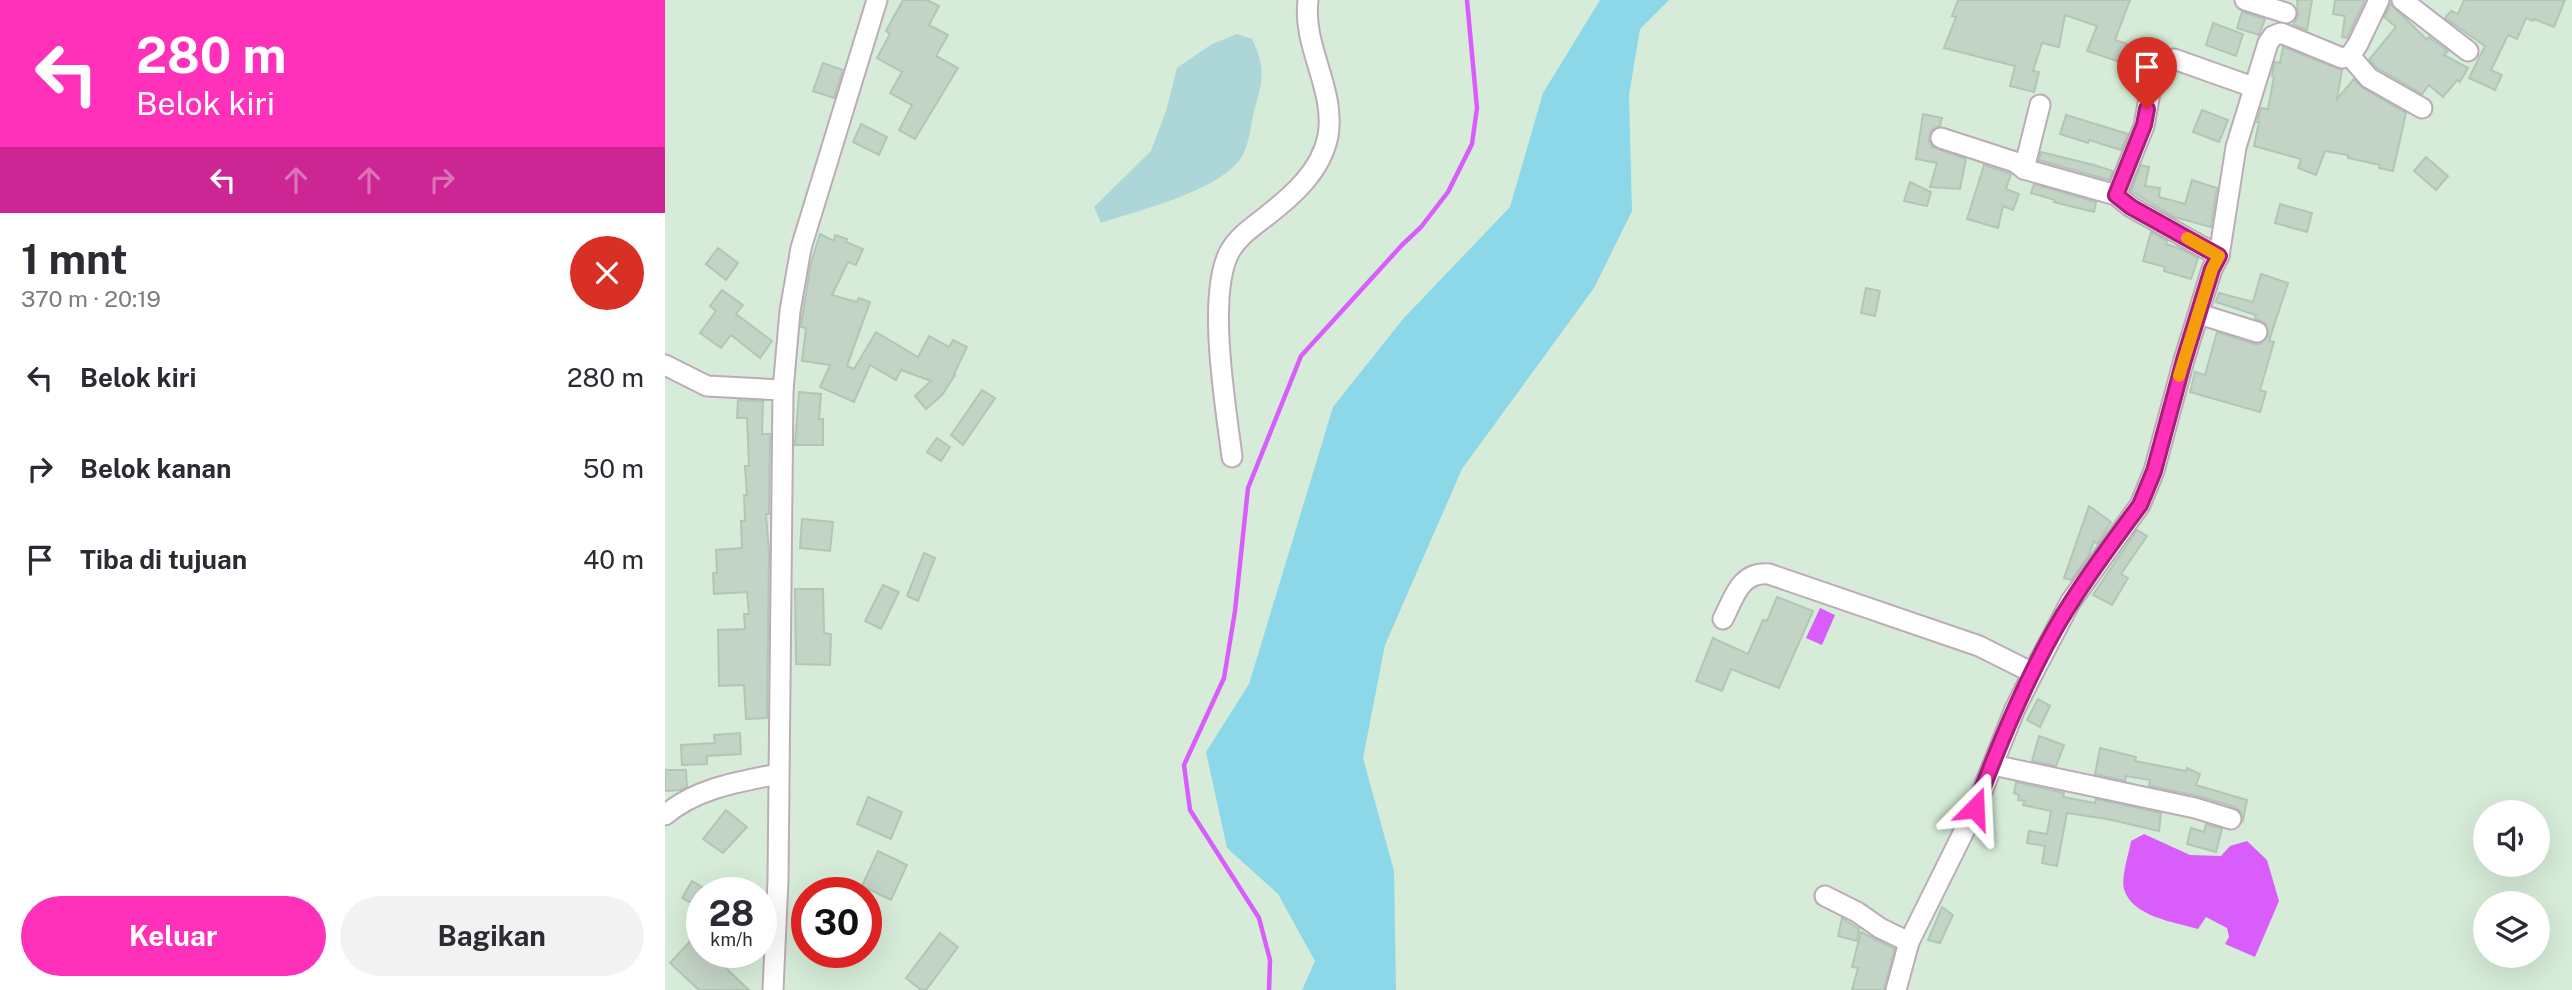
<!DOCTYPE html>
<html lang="id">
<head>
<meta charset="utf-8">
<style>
	body { margin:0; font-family:"Public Sans",sans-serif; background:#f2f2f3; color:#2b2b33; height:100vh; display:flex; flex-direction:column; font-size:26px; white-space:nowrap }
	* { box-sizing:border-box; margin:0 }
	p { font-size:23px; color:#7c7c81 }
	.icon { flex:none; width:38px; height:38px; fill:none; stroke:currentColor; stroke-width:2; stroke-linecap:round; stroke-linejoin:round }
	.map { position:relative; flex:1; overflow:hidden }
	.details { display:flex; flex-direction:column; background:#fff; width:665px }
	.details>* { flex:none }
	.guide { background:#ff30b9; color:#fff; overflow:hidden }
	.fabs { position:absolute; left:1808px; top:800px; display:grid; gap:14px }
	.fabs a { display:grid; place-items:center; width:77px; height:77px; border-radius:50%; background:#fff; box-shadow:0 7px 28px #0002; font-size:35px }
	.speed { position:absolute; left:21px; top:877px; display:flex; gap:14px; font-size:35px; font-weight:700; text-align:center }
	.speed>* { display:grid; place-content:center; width:91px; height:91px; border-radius:50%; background:#fff; box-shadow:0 7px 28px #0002; line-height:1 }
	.speed small { font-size:18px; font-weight:400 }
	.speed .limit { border:10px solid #d22; background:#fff; color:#111 }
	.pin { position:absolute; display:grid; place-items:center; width:60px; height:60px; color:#fff; margin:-72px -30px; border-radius:50% 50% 50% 0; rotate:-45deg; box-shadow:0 0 7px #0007 }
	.pin .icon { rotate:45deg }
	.me { position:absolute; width:77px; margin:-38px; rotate:21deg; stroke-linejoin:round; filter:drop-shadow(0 0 5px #0008) }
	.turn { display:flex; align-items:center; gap:24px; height:147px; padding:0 21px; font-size:32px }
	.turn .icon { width:91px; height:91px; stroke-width:2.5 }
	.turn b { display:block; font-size:49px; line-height:60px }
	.lanes { display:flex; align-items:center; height:66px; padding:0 21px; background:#0003; justify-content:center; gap:35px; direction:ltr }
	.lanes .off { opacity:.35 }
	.round { display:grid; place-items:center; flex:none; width:74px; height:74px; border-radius:37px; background:#f2f2f3 }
	.headline { display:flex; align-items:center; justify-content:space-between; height:119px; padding:0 21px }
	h1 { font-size:42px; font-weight:700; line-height:52px }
	.button { display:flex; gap:14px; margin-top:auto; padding:14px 21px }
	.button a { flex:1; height:80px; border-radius:42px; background:#ff30b9; color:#fff; font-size:28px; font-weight:700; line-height:80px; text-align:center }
	.button a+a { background:#f2f2f3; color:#2b2b33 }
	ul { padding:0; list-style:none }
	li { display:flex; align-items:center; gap:21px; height:91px; padding:0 21px }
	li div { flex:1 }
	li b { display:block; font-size:26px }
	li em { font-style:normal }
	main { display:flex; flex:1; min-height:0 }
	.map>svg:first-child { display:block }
	.green { fill:#8cd8e9 }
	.cemetery { fill:#acd6d7 }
	.water { fill:#d95dfa }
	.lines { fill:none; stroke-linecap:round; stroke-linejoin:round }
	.stream { stroke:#d95dfa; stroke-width:4.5 }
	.building { fill:#c3d3c5; stroke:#b0c7b4; stroke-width:2 }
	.minor-casing { stroke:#bdabb7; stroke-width:23 }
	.minor { stroke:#fff; stroke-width:19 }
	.route-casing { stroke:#a61f78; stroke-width:18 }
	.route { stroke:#ff30b9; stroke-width:12 }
	.slow { stroke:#f59e0b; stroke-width:12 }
</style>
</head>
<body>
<main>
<section class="details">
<div class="guide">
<div class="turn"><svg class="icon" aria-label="left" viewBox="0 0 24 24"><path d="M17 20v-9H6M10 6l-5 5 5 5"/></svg><div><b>280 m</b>Belok kiri</div></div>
<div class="lanes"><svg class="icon" aria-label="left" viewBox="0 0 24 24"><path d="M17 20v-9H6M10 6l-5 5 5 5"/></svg><svg class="icon off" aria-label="ahead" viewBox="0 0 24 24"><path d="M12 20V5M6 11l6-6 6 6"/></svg><svg class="icon off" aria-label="ahead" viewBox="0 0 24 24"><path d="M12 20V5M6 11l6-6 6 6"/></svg><svg class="icon off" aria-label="right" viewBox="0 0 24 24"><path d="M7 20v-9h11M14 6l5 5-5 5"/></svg></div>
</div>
<div class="headline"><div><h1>1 mnt</h1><p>370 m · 20:19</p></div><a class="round" style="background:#d93025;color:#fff"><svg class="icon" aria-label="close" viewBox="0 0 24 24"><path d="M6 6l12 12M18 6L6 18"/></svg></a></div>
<ul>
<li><svg class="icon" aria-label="left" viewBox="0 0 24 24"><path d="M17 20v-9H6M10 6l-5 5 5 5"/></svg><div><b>Belok kiri</b></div><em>280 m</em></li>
<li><svg class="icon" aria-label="right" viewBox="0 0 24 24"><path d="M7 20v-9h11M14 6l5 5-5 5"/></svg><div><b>Belok kanan</b></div><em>50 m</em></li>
<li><svg class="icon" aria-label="arrive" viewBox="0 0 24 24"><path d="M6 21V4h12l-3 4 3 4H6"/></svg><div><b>Tiba di tujuan</b></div><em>40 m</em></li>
</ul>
<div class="button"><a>Keluar</a><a>Bagikan</a></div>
</section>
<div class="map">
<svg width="1907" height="990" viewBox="0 0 1907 990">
	<rect width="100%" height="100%" fill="#d6ecd8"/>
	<path class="green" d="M935,0H1004L975,29L964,95L967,211L929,288L797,469L720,645L698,758L729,871L731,990H637L650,961L613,894L562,848L541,752L584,684L668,407L738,319L845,207L878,93Z"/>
	<path class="cemetery" d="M572,34L587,39C601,68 598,82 589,111C586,125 584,146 576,158C552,192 474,210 436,223L429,207L486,151L501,111L512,68L547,44Z"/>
	<g class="water">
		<path d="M1155,608L1170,615L1157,645L1141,638Z"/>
		<path d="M1479,834L1525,855L1556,856L1565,846L1582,841L1602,860L1614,901L1590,957L1560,944L1564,937L1562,928L1541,917L1533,929C1510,922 1467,917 1459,889C1456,877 1464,853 1466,841Z"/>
	</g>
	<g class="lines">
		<path class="stream" d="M604,990L605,960L594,918L525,810L519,765L559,678L570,611L583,488L636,356L737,245L756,227L783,192L807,144L812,108L802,0"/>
	</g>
	<g class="building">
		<path d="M238,0H262L274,6L264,25L283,35L271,56L293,68L250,139L234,130L247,105L225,93L237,72L212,58L225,34L221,31Z"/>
		<path d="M1293,0H1465L1450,40L1484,51L1476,69L1422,51L1432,26L1400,15L1394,47L1377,43L1368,71L1374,72L1369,92L1345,86L1350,66L1279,48L1291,17L1287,16Z"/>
		<path d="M1632,0H1647L1642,30L1628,25L1633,16Z"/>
		<path d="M1670,0H1700L1682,38L1677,37L1680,16L1668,14Z"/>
		<path d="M1799,0H1900L1889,27L1869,19L1868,21L1861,18L1852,39L1843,35L1826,70L1837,75L1830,90L1804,78L1820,46L1780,18L1786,11L1793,14Z"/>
		<path d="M1726,4L1762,40L1764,37L1783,51L1779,55L1803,68L1795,82L1792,80L1778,97L1764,85L1757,94L1712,68L1704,60L1731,27L1719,17Z"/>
		<path d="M1577,12L1600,19L1594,35L1572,28Z"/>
		<path d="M1548,23L1578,34L1571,56L1541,45Z"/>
		<path d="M1618,47L1677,70L1672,99L1689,79L1698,88L1741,113L1728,171L1714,168L1715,165L1683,158V155L1660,151L1651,175L1633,168L1636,159L1589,146L1594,122H1592L1596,108L1603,109L1609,77L1607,76L1608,68L1610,62L1615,63Z"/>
		<path d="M158,63L178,70L169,98L148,91Z"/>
		<path d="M1537,110L1563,120L1554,142L1528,132Z"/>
		<path d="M1258,114L1277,118L1275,126L1268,129L1265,134L1264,141L1267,147L1301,159L1295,189L1265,187L1272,163L1251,159Z"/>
		<path d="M1401,115L1463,134L1456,150L1424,140L1423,143L1395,134Z"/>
		<path d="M196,124L222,137L214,155L188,142Z"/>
		<path d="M1376,152L1429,165L1448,171L1444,180L1374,160Z"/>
		<path d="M1761,157L1783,176L1771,190L1749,171Z"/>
		<path d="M1319,165L1346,174L1341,189L1354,194L1348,210L1338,206L1333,228L1302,219Z"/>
		<path d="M1476,165L1484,167L1480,186L1495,188L1494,197L1520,204L1527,180L1552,188L1546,227L1509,217L1466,191Z"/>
		<path d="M1245,182L1266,192L1262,206L1239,201Z"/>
		<path d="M1369,184L1431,202L1429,212L1389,202L1390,200L1366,193Z"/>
		<path d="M1615,204L1647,213L1642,232L1610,223Z"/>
		<path d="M1486,232L1502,241L1501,244L1516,249L1533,258L1526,279L1499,271L1500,267L1478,261Z"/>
		<path d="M155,234L169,241L170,235L182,239L181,242L198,249L191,265L183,262L167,295L192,302L194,298L205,302L182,366L189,369L211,332L253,357L264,336L284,347L288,340L302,347L289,374L290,375L277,395L261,409L250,396L266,381L236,370L231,380L205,365L189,402L155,387L165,365L137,361L141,328L136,327L137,318L146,263Z"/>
		<path d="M53,248L73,263L61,280L41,264Z"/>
		<path d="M1596,274L1623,283L1604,341L1609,342L1595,390L1601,392L1595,412L1525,392L1530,372L1540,375L1552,332L1589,344H1595L1603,336L1601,324L1590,318L1591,315L1551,302L1554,293L1588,302Z"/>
		<path d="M1201,288L1215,291L1210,316L1196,313Z"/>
		<path d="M57,290L78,305L71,314L107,341L95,358L66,335L56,348L35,333L51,311L45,306Z"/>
		<path d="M317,390L330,398L298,445L286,435Z"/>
		<path d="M134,392L156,394L154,419H158V445H130Z"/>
		<path d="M73,400L98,401L97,434H105L104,514H101L104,551L102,718L81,719L79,685L54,686L53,630L80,629L79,614H84L82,592L49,594L48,573H52L51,550L77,548L76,521H80L79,495H82L80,466H84L82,418H72Z"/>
		<path d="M272,438L285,447L276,461L262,452Z"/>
		<path d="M1424,506L1446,522L1432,544L1429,541L1424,555L1406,580L1399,578Z"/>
		<path d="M137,519L168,522L165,551L135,548Z"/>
		<path d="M1472,530L1482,536L1456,574L1463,578L1447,605L1428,595Z"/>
		<path d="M259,553L270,558L253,601L242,596Z"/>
		<path d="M218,585L234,592L216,629L200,621Z"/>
		<path d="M130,589H158L159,633L166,634L165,665L131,664Z"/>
		<path d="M1112,597L1148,611L1114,688L1066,669L1057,691L1031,681L1048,638L1083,654L1098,620L1102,621Z"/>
		<path d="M1373,699L1385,706L1375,727L1362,720Z"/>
		<path d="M75,733L76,754L42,756V764L17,765L16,745L50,743L49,735Z"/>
		<path d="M1374,736L1399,745L1391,766L1367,761Z"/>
		<path d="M1435,748L1471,757L1470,761L1521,771L1522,768L1535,774L1531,785L1582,800L1578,820L1575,811L1570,807L1533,796L1484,786L1485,780L1461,776L1460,781L1430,774Z"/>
		<path d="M0,770H21L22,787L15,790L0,791Z"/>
		<path d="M1351,782L1399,793L1398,797L1430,803L1431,799L1496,813L1494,831L1442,819L1402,813L1392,866L1377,863L1380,846L1362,843L1364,831L1382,834L1386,811L1358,805L1360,801L1353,800L1354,795L1349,793Z"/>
		<path d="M203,797L237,812L226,839L192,824Z"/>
		<path d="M61,810L82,827L58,853L38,839Z"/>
		<path d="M1541,824L1557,829L1551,852L1522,844L1526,828L1539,832Z"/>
		<path d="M213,851L242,865L226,900L197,886Z"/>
		<path d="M27,881L37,887V908L17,898Z"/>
		<path d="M1277,907L1288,915L1275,943L1263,940Z"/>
		<path d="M1177,918L1194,929L1192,941L1173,936Z"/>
		<path d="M1196,932L1230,949L1219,990H1187L1193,968L1187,967Z"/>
		<path d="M275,933L293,947L261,990H256L241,978Z"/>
		<path d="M29,937L37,945V952H44L84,990H34L5,963Z"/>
	</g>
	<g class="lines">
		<defs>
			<g id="minor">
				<path d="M1580,0L1621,13"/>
				<path d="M1737,0L1803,51"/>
				<path d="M1685,56L1704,78L1757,108"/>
				<path d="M1276,138L1350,162L1359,169L1451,195L1466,207L1554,256"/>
				<path d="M1359,169L1375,105"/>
				<path d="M1451,195L1479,126L1488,76L1497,62L1509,59L1588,87"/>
				<path d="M1534,314L1592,332"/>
				<path d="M0,365L42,386L118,390"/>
				<path d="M567,457C561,408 541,294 565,251C573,237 586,228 599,218C626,197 656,172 663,136C671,89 637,47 643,0"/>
				<path d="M1058,619C1069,598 1075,571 1104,574L1314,646L1368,673"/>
				<path d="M1328,765L1530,808L1566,819"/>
				<path d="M0,815C32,788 73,782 113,774"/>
				<path d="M1160,896L1192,912L1215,928L1244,942"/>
				<path d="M108,990L113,880L118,390L125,311L136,248L212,0"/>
				<path d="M1231,990L1244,942L1310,809L1350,709L1368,673L1406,601L1475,505L1489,471L1519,360L1547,269L1554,256L1571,147L1603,43L1608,36L1616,33L1677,58L1685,56L1693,44L1714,0"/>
			</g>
		</defs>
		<use href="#minor" class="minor-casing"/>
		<use href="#minor" class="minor"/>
	</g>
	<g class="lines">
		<defs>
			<path id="route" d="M1310,808C1335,741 1368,661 1407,601C1428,568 1452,536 1475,505L1489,471L1519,360L1547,269L1554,256L1466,207L1451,195L1479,125L1482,109"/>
		</defs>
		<use href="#route" class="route-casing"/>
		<use href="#route" class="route"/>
		<path class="slow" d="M1514,376L1547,269L1554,256L1522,238"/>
	</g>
</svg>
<div class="fabs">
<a><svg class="icon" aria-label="sound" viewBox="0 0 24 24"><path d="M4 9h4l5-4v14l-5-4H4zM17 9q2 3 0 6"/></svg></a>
<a><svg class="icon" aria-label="layers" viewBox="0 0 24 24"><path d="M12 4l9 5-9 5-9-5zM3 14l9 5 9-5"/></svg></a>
</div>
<div class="speed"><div>28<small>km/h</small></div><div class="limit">30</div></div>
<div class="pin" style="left:1482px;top:109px;background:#d93025"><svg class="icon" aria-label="arrive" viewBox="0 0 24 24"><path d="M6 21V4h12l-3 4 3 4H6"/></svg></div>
<svg class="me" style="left:1310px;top:808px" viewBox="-20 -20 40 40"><path d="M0-17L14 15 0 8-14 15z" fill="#ff30b9" stroke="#fff" stroke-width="4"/></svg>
</div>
</main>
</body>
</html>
